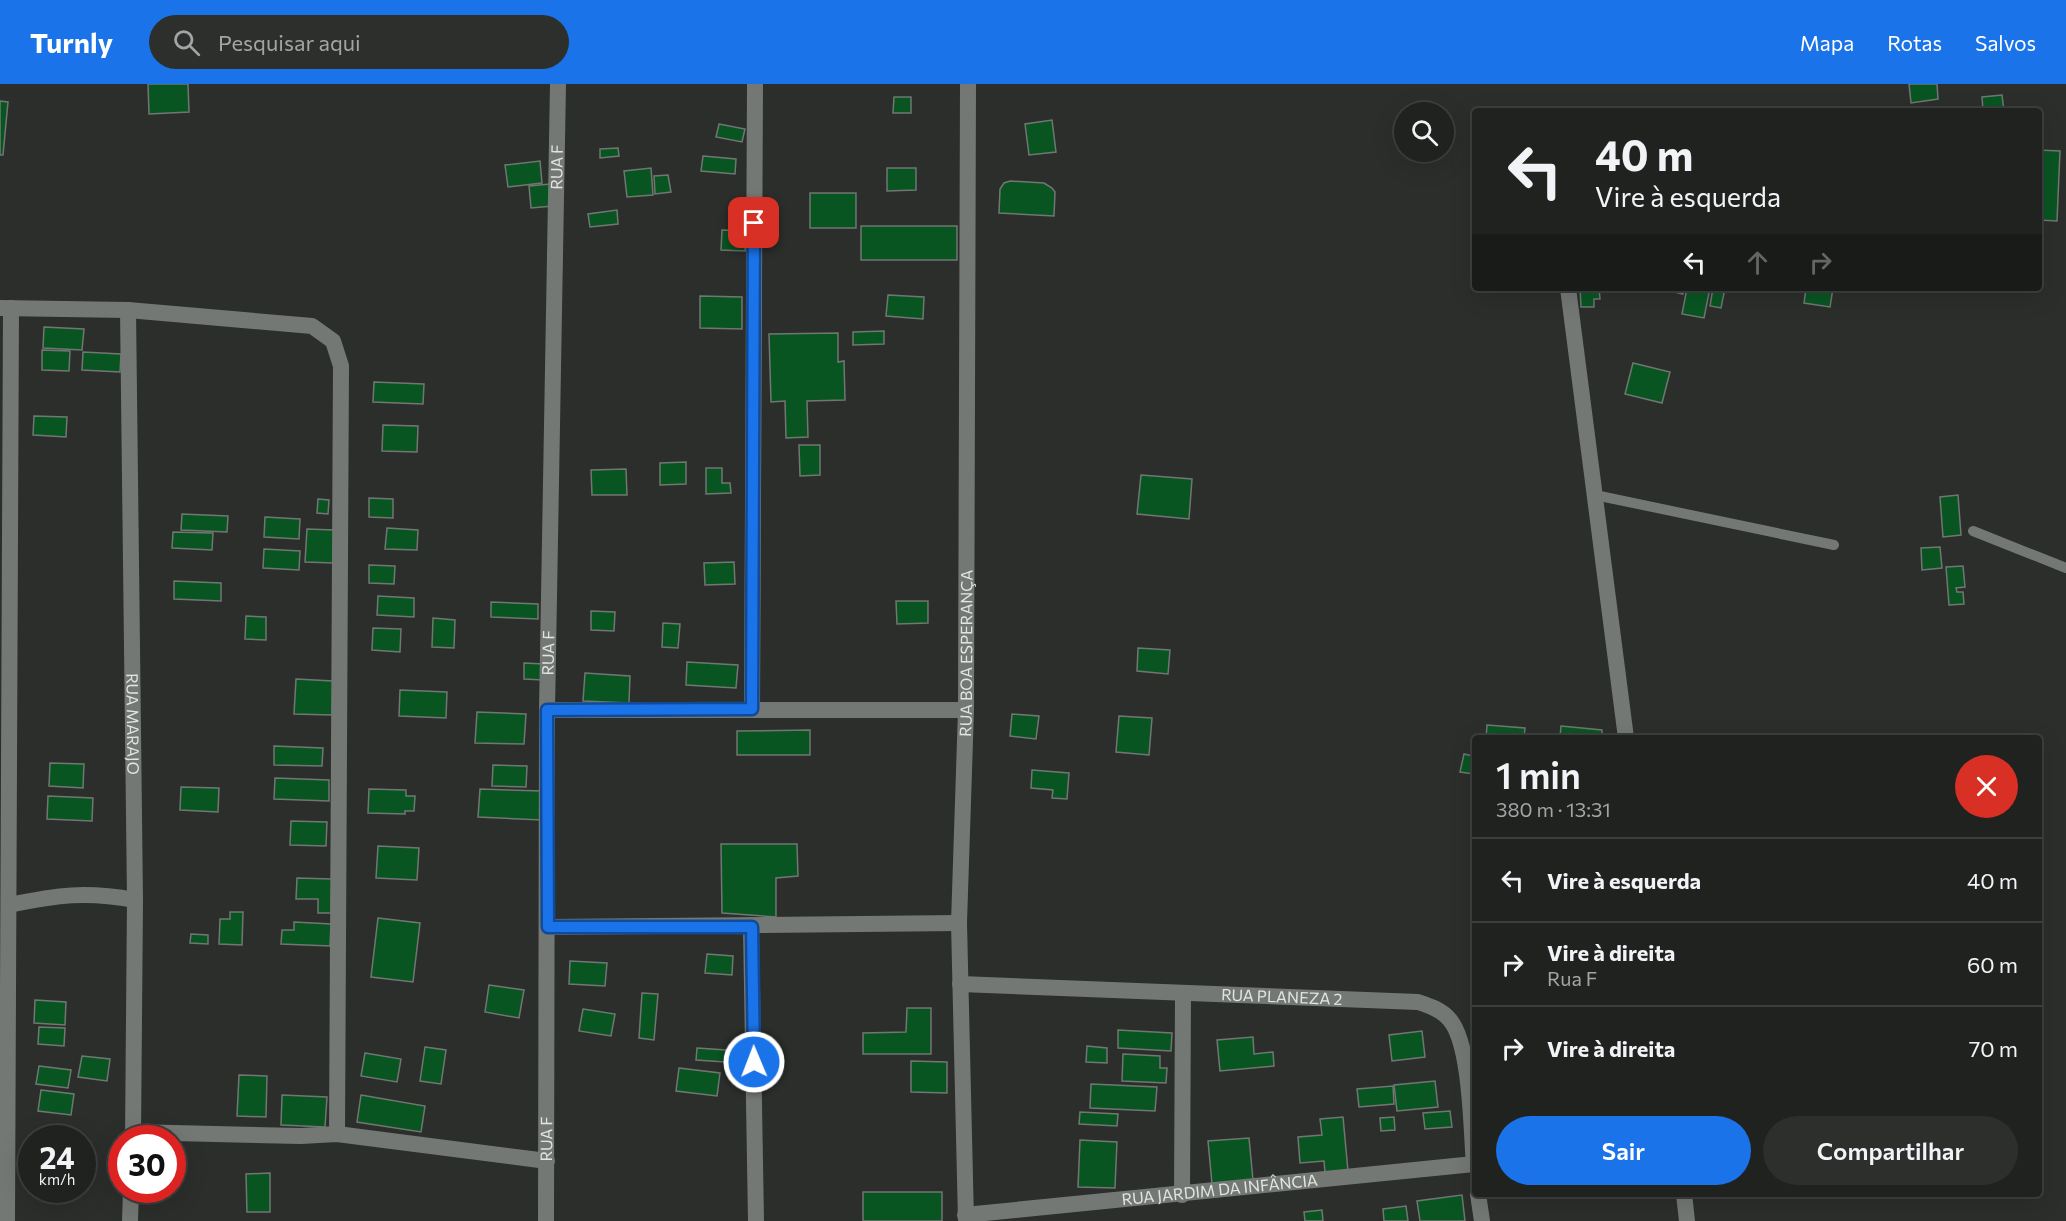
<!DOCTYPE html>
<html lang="pt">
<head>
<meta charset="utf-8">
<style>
	body { margin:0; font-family:Commissioner,sans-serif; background:#2d2f2d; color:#f1f3f6; height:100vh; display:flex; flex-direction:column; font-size:22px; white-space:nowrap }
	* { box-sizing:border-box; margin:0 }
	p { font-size:20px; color:#a2a4a5 }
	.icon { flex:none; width:33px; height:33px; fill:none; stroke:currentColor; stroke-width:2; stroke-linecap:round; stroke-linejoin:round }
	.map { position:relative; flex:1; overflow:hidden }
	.details { position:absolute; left:1472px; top:651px; width:570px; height:462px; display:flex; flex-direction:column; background:#202220; border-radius:6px; box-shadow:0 6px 24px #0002,0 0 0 2px #3d3f3e }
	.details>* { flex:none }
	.guide { position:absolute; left:1472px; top:24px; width:570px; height:183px; border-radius:6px; box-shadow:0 6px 24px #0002,0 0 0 2px #3d3f3e; background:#202220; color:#f1f3f6; overflow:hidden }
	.tools { position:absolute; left:1394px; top:18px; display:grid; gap:12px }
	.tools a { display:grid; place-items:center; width:60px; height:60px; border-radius:50%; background:#202220; box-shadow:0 6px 24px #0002,0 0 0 2px #3d3f3e; font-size:30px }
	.speed { position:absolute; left:18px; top:1041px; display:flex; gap:12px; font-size:30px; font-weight:700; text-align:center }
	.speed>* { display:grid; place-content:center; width:78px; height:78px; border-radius:50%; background:#202220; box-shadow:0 6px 24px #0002,0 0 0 2px #3d3f3e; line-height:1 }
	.speed small { font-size:15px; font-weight:400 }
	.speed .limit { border:9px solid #d22; background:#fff; color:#111 }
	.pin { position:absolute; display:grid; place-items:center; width:51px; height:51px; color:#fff; margin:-26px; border-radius:12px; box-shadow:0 3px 9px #0006 }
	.me { position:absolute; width:66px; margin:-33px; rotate:359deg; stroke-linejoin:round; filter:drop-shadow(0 0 4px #0008) }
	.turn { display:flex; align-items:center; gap:21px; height:126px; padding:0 24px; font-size:27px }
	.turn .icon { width:78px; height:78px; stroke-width:2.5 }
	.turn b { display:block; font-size:42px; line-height:51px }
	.lanes { display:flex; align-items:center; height:57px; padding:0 24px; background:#0003; justify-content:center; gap:30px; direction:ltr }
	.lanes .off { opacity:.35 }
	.round { display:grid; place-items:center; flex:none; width:63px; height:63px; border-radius:32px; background:#2d2f2d }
	.summary { display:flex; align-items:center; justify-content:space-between; height:102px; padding:0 24px }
	h1 { font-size:36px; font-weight:600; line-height:45px }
	.action { display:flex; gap:12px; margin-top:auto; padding:12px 24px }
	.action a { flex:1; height:69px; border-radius:36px; background:#1a73e8; color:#fff; font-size:24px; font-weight:600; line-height:69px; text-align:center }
	.action a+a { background:#2d2f2d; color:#f1f3f6 }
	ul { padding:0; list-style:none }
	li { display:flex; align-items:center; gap:18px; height:84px; padding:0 24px; border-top:2px solid #3d3f3e }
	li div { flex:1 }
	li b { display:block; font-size:22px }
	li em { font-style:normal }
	header { display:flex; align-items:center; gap:36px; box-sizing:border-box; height:84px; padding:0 30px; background:#1a73e8; color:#fff }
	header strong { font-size:28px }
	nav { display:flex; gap:33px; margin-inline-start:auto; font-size:21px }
	.search { width:420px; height:54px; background:#2d2f2d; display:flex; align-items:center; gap:15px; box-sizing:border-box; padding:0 21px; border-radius:33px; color:#a2a4a5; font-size:22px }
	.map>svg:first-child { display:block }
	.building { fill:#095522; stroke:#727673; stroke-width:1.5 }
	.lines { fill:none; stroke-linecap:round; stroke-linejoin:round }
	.service { stroke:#747875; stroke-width:10 }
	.minor { stroke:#747875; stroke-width:16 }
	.route-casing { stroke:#114b97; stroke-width:15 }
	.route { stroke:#1a73e8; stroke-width:10 }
	.labels { text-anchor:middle; stroke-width:6; stroke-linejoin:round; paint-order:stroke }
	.street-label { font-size:16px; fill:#e2e4e2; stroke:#2b2e2b }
</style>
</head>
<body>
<header>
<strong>Turnly</strong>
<div class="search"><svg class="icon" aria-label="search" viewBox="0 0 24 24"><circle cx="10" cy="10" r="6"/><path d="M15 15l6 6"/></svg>Pesquisar aqui</div>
<nav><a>Mapa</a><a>Rotas</a><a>Salvos</a></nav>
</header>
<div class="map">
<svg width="2066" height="1137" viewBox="0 0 2066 1137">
	<rect width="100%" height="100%" fill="#2b2e2b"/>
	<g class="building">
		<path d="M148,0H188L189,28L149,30Z"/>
		<path d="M1909,0H1937L1938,15L1911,19Z"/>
		<path d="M2002,11L2004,27H1983L1982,13Z"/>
		<path d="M894,13H911V29H893Z"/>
		<path d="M0,17L8,18L3,71H0Z"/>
		<path d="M1052,36L1056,68L1029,71L1025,40Z"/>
		<path d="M719,40L745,45L742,58L716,53Z"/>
		<path d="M618,64L619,72L600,74V65Z"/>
		<path d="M2038,66L2060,67L2057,137L2038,136Z"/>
		<path d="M703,72L736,75L735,90L701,87Z"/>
		<path d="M540,77L542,99L508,103L505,81Z"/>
		<path d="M651,84L653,111L627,113L624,87Z"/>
		<path d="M887,84H916V106L887,107Z"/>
		<path d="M668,91L671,108L655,110L654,92Z"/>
		<path d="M1010,97L1044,99L1052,104L1055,108L1054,132L999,129L1000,105L1004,99Z"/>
		<path d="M550,100L553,122L531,124L529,102Z"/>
		<rect x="810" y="109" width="46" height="35"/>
		<path d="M617,126L618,140L590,143L588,130Z"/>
		<rect x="861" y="142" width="96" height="34"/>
		<path d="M722,146L746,147L745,167L721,166Z"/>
		<path d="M1590,204H1599L1600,215H1594V223H1581L1580,205Z"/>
		<path d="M1658,204H1684L1683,210Z"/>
		<path d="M1687,204H1710L1704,234L1682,230Z"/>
		<path d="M1713,204H1725L1721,224L1710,222Z"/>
		<path d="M1806,204H1833L1830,223L1804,219Z"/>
		<path d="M888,211L924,213L923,235L886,232Z"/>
		<path d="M700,212L742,213V245L700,244Z"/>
		<path d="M44,243L84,245L82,266L43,264Z"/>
		<path d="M884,247V260L853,261V248Z"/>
		<path d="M838,249V278L844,277L845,316L807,317L808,353L786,354L785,317L771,318L769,250Z"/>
		<path d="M42,266L70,267L69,287L42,286Z"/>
		<path d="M83,268L121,270L120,288L82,286Z"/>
		<path d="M1633,279L1670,288L1662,319L1625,310Z"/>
		<path d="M374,298L424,300L423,320L373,318Z"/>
		<path d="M34,332L67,333L66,353L33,351Z"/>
		<path d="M383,341L418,342L417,368L382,367Z"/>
		<path d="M799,361H820V391L800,392Z"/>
		<path d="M686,378V400L660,401V379Z"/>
		<path d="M706,384H722V399H730L731,409L706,410Z"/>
		<path d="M626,385L627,411H592L591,386Z"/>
		<path d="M1141,391L1192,395L1189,435L1137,430Z"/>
		<path d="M1958,411L1961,451L1943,453L1940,413Z"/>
		<path d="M369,414L393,415V434L369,433Z"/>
		<path d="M318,415L329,416L328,430L317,429Z"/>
		<path d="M182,430L228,432L227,448L181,446Z"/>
		<path d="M265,433L300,435L299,455L264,453Z"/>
		<path d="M387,444L418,446L417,466L385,465Z"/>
		<path d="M307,445L334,446L333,479L305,478Z"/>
		<path d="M173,448L213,449L212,466L172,464Z"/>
		<path d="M1940,463L1942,484L1922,486L1921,464Z"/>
		<path d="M264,465L300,467L299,486L263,484Z"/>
		<path d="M734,478L735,500L705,501L704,479Z"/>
		<path d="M369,481L395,482L394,500L369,499Z"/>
		<path d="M1963,482L1965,503L1956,504L1957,508H1963L1964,520L1949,521L1946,483Z"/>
		<path d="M174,497L221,499V517L174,515Z"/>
		<path d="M378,512L414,514V533L377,531Z"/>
		<path d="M896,517H928V539L897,540Z"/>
		<path d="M491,518L538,520V535L491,533Z"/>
		<path d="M591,527L615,528L614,547L591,546Z"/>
		<path d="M246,532L266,533V556L245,555Z"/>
		<path d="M433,534L455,536L454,564L432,563Z"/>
		<path d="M663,539L680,540L678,564L662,563Z"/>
		<path d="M373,544L401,545L400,568L372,566Z"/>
		<path d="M1138,564L1170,566L1168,590L1137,587Z"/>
		<path d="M687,578L738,581L736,604L686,601Z"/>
		<path d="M524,579L544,580L543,596L524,595Z"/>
		<path d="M585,589L630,592L629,619L583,617Z"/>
		<path d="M296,595L333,597L332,631L294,630Z"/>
		<path d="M400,606L447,608L446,634L399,632Z"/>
		<path d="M477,628L526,630L524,660L475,659Z"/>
		<path d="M1012,630L1039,632L1036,655L1010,652Z"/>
		<path d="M1119,632L1152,634L1149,671L1116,668Z"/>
		<path d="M1487,641L1525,644L1524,654H1486Z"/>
		<path d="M1561,642L1602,646V654H1560Z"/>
		<path d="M810,646V671H737V647Z"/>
		<path d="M274,662L323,664L322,682L274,681Z"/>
		<path d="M1464,670L1474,672V690L1460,688Z"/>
		<path d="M50,679L84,680L83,704L49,702Z"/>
		<path d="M493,681L527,682L526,703L492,702Z"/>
		<path d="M1032,686L1069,689L1067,715L1052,714L1053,706L1031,704Z"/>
		<path d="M275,694L329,696V717L274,715Z"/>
		<path d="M181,703L219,704L218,728L180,726Z"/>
		<path d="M369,705L406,706V712H415L414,727H405V730L368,729Z"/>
		<path d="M480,705L543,707L542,736L478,733Z"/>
		<path d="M48,712L93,714L92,737L47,735Z"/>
		<path d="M291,737L327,738L326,762L290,761Z"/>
		<path d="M721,760H797L798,792L776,794V833L722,829Z"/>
		<path d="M378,762L419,764L417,796L376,794Z"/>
		<path d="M297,794L332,795L331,829H318V815H296Z"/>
		<path d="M230,828H243L242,861L219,860L220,835H230Z"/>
		<path d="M378,834L420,839L413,898L371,893Z"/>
		<path d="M294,838L331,840L330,862L281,860L282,846H294Z"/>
		<path d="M191,850L208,851V860L190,859Z"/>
		<path d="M707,870L733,872L732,891L705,889Z"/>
		<path d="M570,877L607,879L605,902L569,900Z"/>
		<path d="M489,901L524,906L519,934L485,928Z"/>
		<path d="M642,909L658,910L654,956L639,954Z"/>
		<path d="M35,916L66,918L65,941L34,939Z"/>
		<path d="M907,924H931V970H863V949L906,948Z"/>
		<path d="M583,925L615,930L611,952L579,947Z"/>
		<path d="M39,943L65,944L64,962L38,960Z"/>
		<path d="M1118,946L1172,949L1171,967L1118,964Z"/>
		<path d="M1422,947L1425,973L1392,977L1389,951Z"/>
		<path d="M1253,953L1254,970L1273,968L1274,982L1220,987L1217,956Z"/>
		<path d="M1087,962L1107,964V979L1086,978Z"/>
		<path d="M425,963L446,966L441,1000L420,997Z"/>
		<path d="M697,964L726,966L725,978L696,976Z"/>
		<path d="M365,969L401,975L397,998L361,992Z"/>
		<path d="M1123,970L1160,972V984H1167L1166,999L1122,997Z"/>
		<path d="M82,972L110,975L107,997L78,993Z"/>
		<path d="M911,977L947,978V1009L911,1008Z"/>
		<path d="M39,982L71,986L68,1004L36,1000Z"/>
		<path d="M679,984L720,989L717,1012L676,1007Z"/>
		<path d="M239,991L267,992L266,1033L237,1032Z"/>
		<path d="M1435,997L1438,1023L1397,1027L1394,1001Z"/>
		<path d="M1091,1000L1157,1003L1155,1027L1090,1024Z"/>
		<path d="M1393,1002L1394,1020L1359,1023L1357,1005Z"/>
		<path d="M41,1006L74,1010L71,1031L38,1027Z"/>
		<path d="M282,1011L327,1013L325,1043L281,1041Z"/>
		<path d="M361,1011L425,1022L421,1048L357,1038Z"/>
		<path d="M1450,1027L1452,1043L1425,1045L1423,1029Z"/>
		<path d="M1080,1028L1118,1030L1117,1042L1079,1040Z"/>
		<path d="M1343,1033L1348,1087L1325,1089L1324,1077L1300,1079L1298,1053L1322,1051L1320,1035Z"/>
		<path d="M1394,1033L1395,1046L1381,1047L1380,1034Z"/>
		<path d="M1249,1054L1253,1096L1212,1100L1208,1057Z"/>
		<path d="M1080,1056L1117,1058L1115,1104L1078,1103Z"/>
		<path d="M270,1089V1128H247L246,1090Z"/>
		<rect x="863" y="1108" width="79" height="29"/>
		<path d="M1534,1110H1575L1535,1114Z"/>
		<path d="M1462,1111L1465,1137H1420L1417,1117Z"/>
		<path d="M1406,1122L1408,1137H1384L1383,1125Z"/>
		<path d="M1322,1126L1323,1137H1305L1304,1128Z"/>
	</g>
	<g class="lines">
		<g class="service">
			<path d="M1595,411L1834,461"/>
			<path d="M1973,447L2066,484"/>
		</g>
		<g class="minor">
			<path d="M1568,204L1626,654"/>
			<path d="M0,224L128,226L312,242L333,257L341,282L337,1050"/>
			<path id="s1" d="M128,226L135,816L133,1054"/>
			<path d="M752,625L755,0"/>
			<path d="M547,626H966"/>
			<path d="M9,821C58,811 85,807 135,816"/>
			<path d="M548,843L959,839"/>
			<path d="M751,843L756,1137"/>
			<path id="s2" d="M960,900L1418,918C1430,922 1442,926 1450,936C1471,961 1471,1046 1474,1081"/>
			<path d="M133,1048L301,1052L337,1050L547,1077"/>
			<path d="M1478,1110L1482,1137"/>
			<path d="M1684,1110L1687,1137"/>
			<path d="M1182,1111L1183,910"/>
			<path id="s3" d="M965,1131L1474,1080"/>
			<path d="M7,1137L11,224"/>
			<path d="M130,1137L131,1106"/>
			<path id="s4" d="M546,1137L547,626L558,0"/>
			<path id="s5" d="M966,1137L959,839L966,626L968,0"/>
		</g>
	</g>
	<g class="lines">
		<defs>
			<path id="route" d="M754,978L752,843H548L547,626L752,625L754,139"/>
		</defs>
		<use href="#route" class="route-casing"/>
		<use href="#route" class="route"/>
	</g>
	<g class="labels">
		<g class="street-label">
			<text dy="6" stroke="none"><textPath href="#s4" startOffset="1054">RUA F</textPath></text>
			<text dy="6" stroke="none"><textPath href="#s4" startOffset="568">RUA F</textPath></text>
			<text dy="6" stroke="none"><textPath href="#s5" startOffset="568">RUA BOA ESPERANÇA</textPath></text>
			<text dy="6" stroke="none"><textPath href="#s1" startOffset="414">RUA MARAJO</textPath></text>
			<text dy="6" stroke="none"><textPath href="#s2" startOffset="322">RUA PLANEZA 2</textPath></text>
			<text dy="6" stroke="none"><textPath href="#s4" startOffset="82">RUA F</textPath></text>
			<text dy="6" stroke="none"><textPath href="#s3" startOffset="256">RUA JARDIM DA INFÂNCIA</textPath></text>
		</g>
	</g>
</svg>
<div class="tools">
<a><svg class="icon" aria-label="search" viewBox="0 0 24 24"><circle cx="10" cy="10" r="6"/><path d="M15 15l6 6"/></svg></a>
</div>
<div class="speed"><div>24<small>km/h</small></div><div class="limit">30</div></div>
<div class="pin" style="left:754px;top:139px;background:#d93025"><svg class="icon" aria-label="arrive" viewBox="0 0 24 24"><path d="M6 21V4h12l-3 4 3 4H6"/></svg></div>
<svg class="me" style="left:754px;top:978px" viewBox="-20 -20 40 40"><circle r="17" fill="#1a73e8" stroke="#fff" stroke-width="3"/><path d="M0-11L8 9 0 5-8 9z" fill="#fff"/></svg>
<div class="guide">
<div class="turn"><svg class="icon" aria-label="left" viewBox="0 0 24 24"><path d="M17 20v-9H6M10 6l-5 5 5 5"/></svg><div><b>40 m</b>Vire à esquerda</div></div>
<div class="lanes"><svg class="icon" aria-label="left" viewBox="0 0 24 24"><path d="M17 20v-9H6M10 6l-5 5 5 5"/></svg><svg class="icon off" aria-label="ahead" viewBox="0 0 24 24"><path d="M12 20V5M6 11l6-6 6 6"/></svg><svg class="icon off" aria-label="right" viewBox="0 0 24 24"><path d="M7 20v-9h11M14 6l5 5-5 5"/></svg></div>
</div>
<section class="details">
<div class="summary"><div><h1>1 min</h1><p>380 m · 13:31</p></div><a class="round" style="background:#d93025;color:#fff"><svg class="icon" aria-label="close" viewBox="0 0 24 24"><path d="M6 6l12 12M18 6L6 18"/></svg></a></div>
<ul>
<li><svg class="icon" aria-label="left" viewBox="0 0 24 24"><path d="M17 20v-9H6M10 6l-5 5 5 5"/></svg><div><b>Vire à esquerda</b></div><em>40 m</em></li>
<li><svg class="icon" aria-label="right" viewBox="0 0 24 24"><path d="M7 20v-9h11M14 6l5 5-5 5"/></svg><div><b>Vire à direita</b><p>Rua F</p></div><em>60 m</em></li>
<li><svg class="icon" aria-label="right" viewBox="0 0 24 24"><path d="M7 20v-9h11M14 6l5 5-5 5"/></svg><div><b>Vire à direita</b></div><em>70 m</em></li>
</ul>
<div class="action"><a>Sair</a><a>Compartilhar</a></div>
</section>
</div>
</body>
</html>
